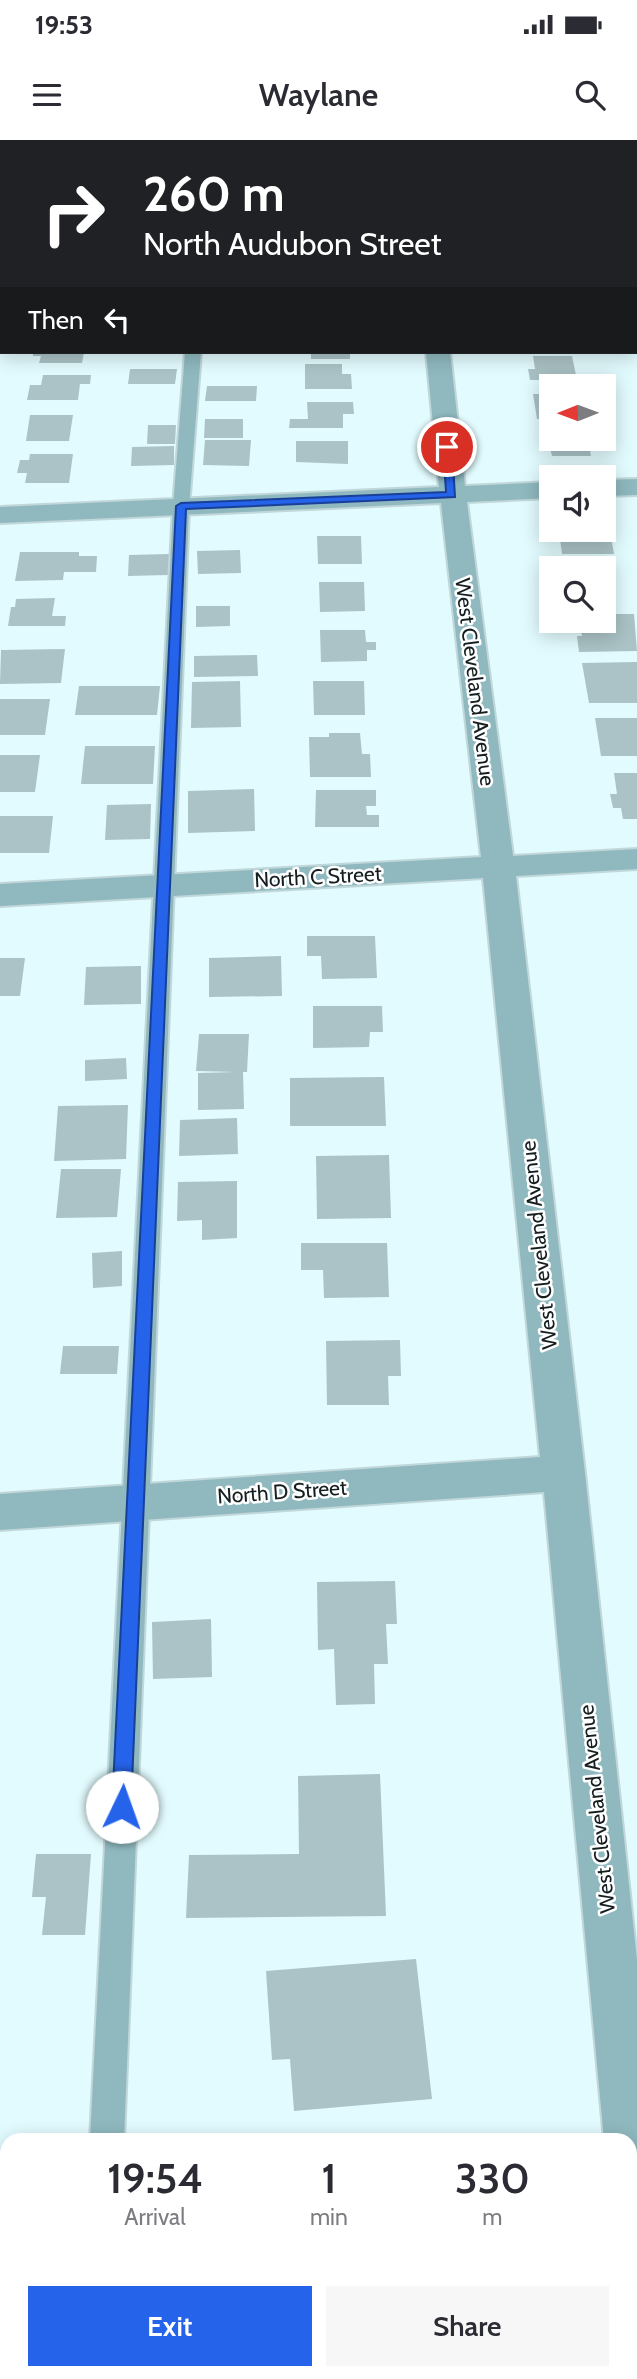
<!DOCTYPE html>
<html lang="en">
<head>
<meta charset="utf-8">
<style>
	body { margin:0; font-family:Cabin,sans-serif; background:#f7f7f7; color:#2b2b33; height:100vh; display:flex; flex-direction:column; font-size:26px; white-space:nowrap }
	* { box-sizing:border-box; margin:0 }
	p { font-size:23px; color:#7c7c81 }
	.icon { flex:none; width:38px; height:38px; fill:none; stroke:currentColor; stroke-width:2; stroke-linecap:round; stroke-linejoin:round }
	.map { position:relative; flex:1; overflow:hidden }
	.side { position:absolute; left:0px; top:1993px; width:637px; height:247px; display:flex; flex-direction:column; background:#fff; border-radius:21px 21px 0 0; box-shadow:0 4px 18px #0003 }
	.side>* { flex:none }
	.guide { position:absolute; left:0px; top:0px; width:637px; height:214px; box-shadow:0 4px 18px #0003; background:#202124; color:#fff; overflow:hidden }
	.needle { width:46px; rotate:269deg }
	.buttons { position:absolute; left:539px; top:234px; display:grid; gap:14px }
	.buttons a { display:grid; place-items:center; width:77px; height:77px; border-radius:0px; background:#fff; box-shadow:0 4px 18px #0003; font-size:35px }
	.pin { position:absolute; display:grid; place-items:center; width:60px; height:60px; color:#fff; margin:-30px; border:4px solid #fff; border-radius:50%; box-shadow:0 2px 7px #0007 }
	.me { position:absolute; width:77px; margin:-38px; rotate:3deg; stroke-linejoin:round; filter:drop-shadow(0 0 5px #0008) }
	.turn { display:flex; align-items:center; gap:24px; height:147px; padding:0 28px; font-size:32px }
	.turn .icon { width:91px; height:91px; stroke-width:2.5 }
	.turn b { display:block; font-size:49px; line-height:60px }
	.then { display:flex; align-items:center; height:66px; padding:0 28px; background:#0003; gap:14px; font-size:26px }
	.eta { display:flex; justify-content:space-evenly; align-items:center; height:119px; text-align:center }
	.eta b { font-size:42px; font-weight:600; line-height:49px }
	.cta { display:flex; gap:14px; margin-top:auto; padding:14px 28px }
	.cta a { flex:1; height:80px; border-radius:0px; background:#2563eb; color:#fff; font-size:28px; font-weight:600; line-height:80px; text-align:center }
	.cta a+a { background:#f7f7f7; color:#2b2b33 }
	.status { display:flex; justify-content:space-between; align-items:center; height:49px; padding:0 35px; background:#fff; direction:ltr }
	.status svg { height:19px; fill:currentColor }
	header { display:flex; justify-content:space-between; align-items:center; height:91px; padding:0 28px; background:#fff; font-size:32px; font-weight:600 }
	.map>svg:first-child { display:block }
	.building { fill:#abc3c6 }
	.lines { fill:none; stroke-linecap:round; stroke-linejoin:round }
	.lane-casing { stroke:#c1d7da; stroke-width:4 }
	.street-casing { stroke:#c1d7da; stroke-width:4 }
	.lane { fill:#8fb9bf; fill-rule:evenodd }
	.street { fill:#8fb9bf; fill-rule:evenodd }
	.route { fill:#2563eb; stroke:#184099; stroke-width:2 }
	.labels { text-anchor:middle; stroke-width:5; stroke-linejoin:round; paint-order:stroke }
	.street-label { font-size:21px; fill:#141d1f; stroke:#fff }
</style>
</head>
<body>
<div class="status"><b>19:53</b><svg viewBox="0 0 49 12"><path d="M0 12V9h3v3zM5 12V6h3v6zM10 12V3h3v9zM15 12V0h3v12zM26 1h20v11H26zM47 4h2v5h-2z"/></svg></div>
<header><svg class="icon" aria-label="menu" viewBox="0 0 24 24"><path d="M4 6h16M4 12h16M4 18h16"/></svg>Waylane<svg class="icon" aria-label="search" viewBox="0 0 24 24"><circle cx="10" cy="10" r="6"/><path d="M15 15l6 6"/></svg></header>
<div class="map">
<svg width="637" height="2239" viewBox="0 0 637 2239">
	<rect width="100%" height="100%" fill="#e2fbfe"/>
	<g class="building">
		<path d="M33,212H84L82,223H39L41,216H33Z"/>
		<rect x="311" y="212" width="39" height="7"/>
		<path d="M533,216H572L577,240H530L528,229H535Z"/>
		<path d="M305,224H342V234H351L352,249H305Z"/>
		<path d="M130,229H177L175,244H128Z"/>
		<path d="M43,235H91L90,244H80L78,260H27L30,245H41Z"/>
		<path d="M207,246H257L256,261H205Z"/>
		<path d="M533,254H551V279H537Z"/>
		<path d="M307,262H353L354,274H343V288H289L290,279H308Z"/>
		<path d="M30,275H73L69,301H26Z"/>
		<path d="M205,279H243V298H204Z"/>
		<path d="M148,285H176L175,304H147Z"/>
		<path d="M551,290V299H588L591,316H552L549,304H542L540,291Z"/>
		<path d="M205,300H251L249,326L203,325Z"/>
		<path d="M296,301H348V324L296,322Z"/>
		<path d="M174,306V325L131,326L132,307Z"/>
		<path d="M30,314H73L69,343H25L27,333H17L20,320H29Z"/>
		<path d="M604,385H609L614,414H562L560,399H568L566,390H604Z"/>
		<path d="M317,396H361L362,424H318Z"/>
		<path d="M240,410L241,433L198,434L197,411Z"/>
		<path d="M20,412H79V416H97L96,432H64L63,440L15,441Z"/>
		<path d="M170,414L168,435L128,436L129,415Z"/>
		<path d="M604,429H611L616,456H604Z"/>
		<path d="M319,442H364L365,471L320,472Z"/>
		<path d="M55,458L52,476H66L65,486H8L11,467H15L16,459Z"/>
		<path d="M196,466H230V486L196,487Z"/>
		<path d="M604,474H634L637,511L579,512L577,496H582L580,486H589L588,481H604Z"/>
		<path d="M320,490H365L366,502H376V510H367V521L321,522Z"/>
		<path d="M65,509L61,543L0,544L1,510Z"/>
		<path d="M257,515L258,536L194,537V516Z"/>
		<path d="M637,522V563H589L582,523Z"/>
		<path d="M240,541L241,587L191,588L192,542Z"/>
		<path d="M313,541H364L365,575H314Z"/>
		<path d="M79,546H160L157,575H75Z"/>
		<path d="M0,559H50L45,595H0Z"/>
		<path d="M595,578H637V616H601Z"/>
		<path d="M329,593H360L362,614H370L371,637H310L309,597H329Z"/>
		<path d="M85,606H155L153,644H81Z"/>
		<path d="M0,615H40L35,652H0Z"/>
		<path d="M614,633H637V679H623L621,668H613L610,654H617Z"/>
		<path d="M254,649L255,691L188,693V651Z"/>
		<path d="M316,650H376V666H366L367,675H379V687H315Z"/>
		<path d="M151,664L150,699L105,700L107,665Z"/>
		<path d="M0,676H53L49,713H0Z"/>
		<path d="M307,796H375L377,838L322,839L321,816H307Z"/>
		<path d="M281,816L282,856L209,857V818Z"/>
		<path d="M0,818H25L20,856H0Z"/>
		<path d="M141,826V864L84,865L86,827Z"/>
		<path d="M313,866H382L383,892H370L369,907L313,908Z"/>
		<path d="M199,894H249L247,932H243L244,969L198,970V933L236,932L196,931Z"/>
		<path d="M126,918L127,939L85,941V920Z"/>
		<path d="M384,937L386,986H290V938Z"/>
		<path d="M128,965L126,1019L54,1021L58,966Z"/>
		<path d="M237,978L238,1014L179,1016L180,980Z"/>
		<path d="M389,1015L391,1078L317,1079L316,1016Z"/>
		<path d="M61,1029H121L117,1077L56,1078Z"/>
		<path d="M237,1041V1098L202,1100V1080L177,1081L178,1042Z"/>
		<path d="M301,1103H387L389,1157L324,1158L323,1130H301Z"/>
		<path d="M122,1111V1146L93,1148L92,1113Z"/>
		<path d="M400,1200L401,1236H388L389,1265H327L326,1201Z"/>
		<path d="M63,1206H119L117,1234H60Z"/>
		<path d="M395,1441L397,1484H386L388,1524H374L375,1564L336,1565L334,1509L318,1510L317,1442Z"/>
		<path d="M211,1479L212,1537L153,1539L152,1482Z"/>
		<path d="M380,1634L386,1776L186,1778L189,1715L299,1714L298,1636Z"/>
		<path d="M36,1714H91L85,1795H42L46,1757H32Z"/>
		<path d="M416,1819L432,1959L294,1971L290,1919L272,1920L266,1831Z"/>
		<path d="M373,2233H444V2238L374,2239Z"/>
	</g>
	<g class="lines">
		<defs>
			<g id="lane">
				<rect x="195" y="0" width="14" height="2"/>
				<path d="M618,0H632V2H619Z"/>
				<rect x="635" y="29" width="2" height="13"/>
				<path d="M185,212H201L189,367L124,2000H90L173,367Z"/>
				<rect x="79" y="2233" width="36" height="6"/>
			</g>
			<g id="street">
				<rect x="404" y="0" width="20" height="2"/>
				<rect x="635" y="82" width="2" height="14"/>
				<rect x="0" y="106" width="2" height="14"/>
				<path d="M426,212H450L465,346L551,342V358L467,362L513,716L637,709V729L516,736L585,1333L637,1820V2100L630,2097V2000H604L544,1352L0,1390V1354L540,1317L483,738L0,766V744L481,717L441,363L0,383V367L439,347Z"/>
				<path d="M637,339V355L604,356V340Z"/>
			</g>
		</defs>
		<use href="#lane" class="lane-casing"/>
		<use href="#street" class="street-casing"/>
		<use href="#lane" class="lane"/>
		<use href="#street" class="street"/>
	</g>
	<path class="route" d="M443,305L452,307L455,357L186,369L131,1667L129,1674L122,1677L115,1674L112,1667L176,366L181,363L446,352Z"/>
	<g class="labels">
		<g class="street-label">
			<text transform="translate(475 542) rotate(83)" y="7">West Cleveland Avenue</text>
			<text transform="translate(318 737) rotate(-3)" y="7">North C Street</text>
			<text transform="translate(539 1105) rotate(-96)" y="7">West Cleveland Avenue</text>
			<text transform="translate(282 1352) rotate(-4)" y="7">North D Street</text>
			<text transform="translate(597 1669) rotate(-96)" y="7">West Cleveland Avenue</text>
		</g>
	</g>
</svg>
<div class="buttons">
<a><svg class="needle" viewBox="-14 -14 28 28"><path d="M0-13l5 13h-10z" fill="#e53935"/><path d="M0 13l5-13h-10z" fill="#7c7c81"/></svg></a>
<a><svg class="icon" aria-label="sound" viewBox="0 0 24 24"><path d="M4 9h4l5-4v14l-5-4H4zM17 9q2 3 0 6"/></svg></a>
<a><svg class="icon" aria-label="search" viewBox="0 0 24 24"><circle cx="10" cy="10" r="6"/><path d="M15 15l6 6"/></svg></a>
</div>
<div class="pin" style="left:447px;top:307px;background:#d93025"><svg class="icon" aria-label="arrive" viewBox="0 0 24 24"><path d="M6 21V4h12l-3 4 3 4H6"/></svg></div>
<svg class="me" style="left:122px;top:1667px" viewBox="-20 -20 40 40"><circle r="19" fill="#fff"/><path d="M0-13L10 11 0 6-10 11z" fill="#2563eb"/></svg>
<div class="guide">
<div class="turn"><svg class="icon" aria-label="right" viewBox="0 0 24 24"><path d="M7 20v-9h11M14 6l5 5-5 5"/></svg><div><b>260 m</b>North Audubon Street</div></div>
<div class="then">Then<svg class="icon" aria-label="left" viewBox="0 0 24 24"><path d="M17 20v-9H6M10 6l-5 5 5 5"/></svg></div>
</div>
<section class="side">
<div class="eta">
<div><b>19:54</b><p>Arrival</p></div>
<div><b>1</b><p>min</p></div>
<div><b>330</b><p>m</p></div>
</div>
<div class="cta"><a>Exit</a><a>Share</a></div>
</section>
</div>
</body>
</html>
